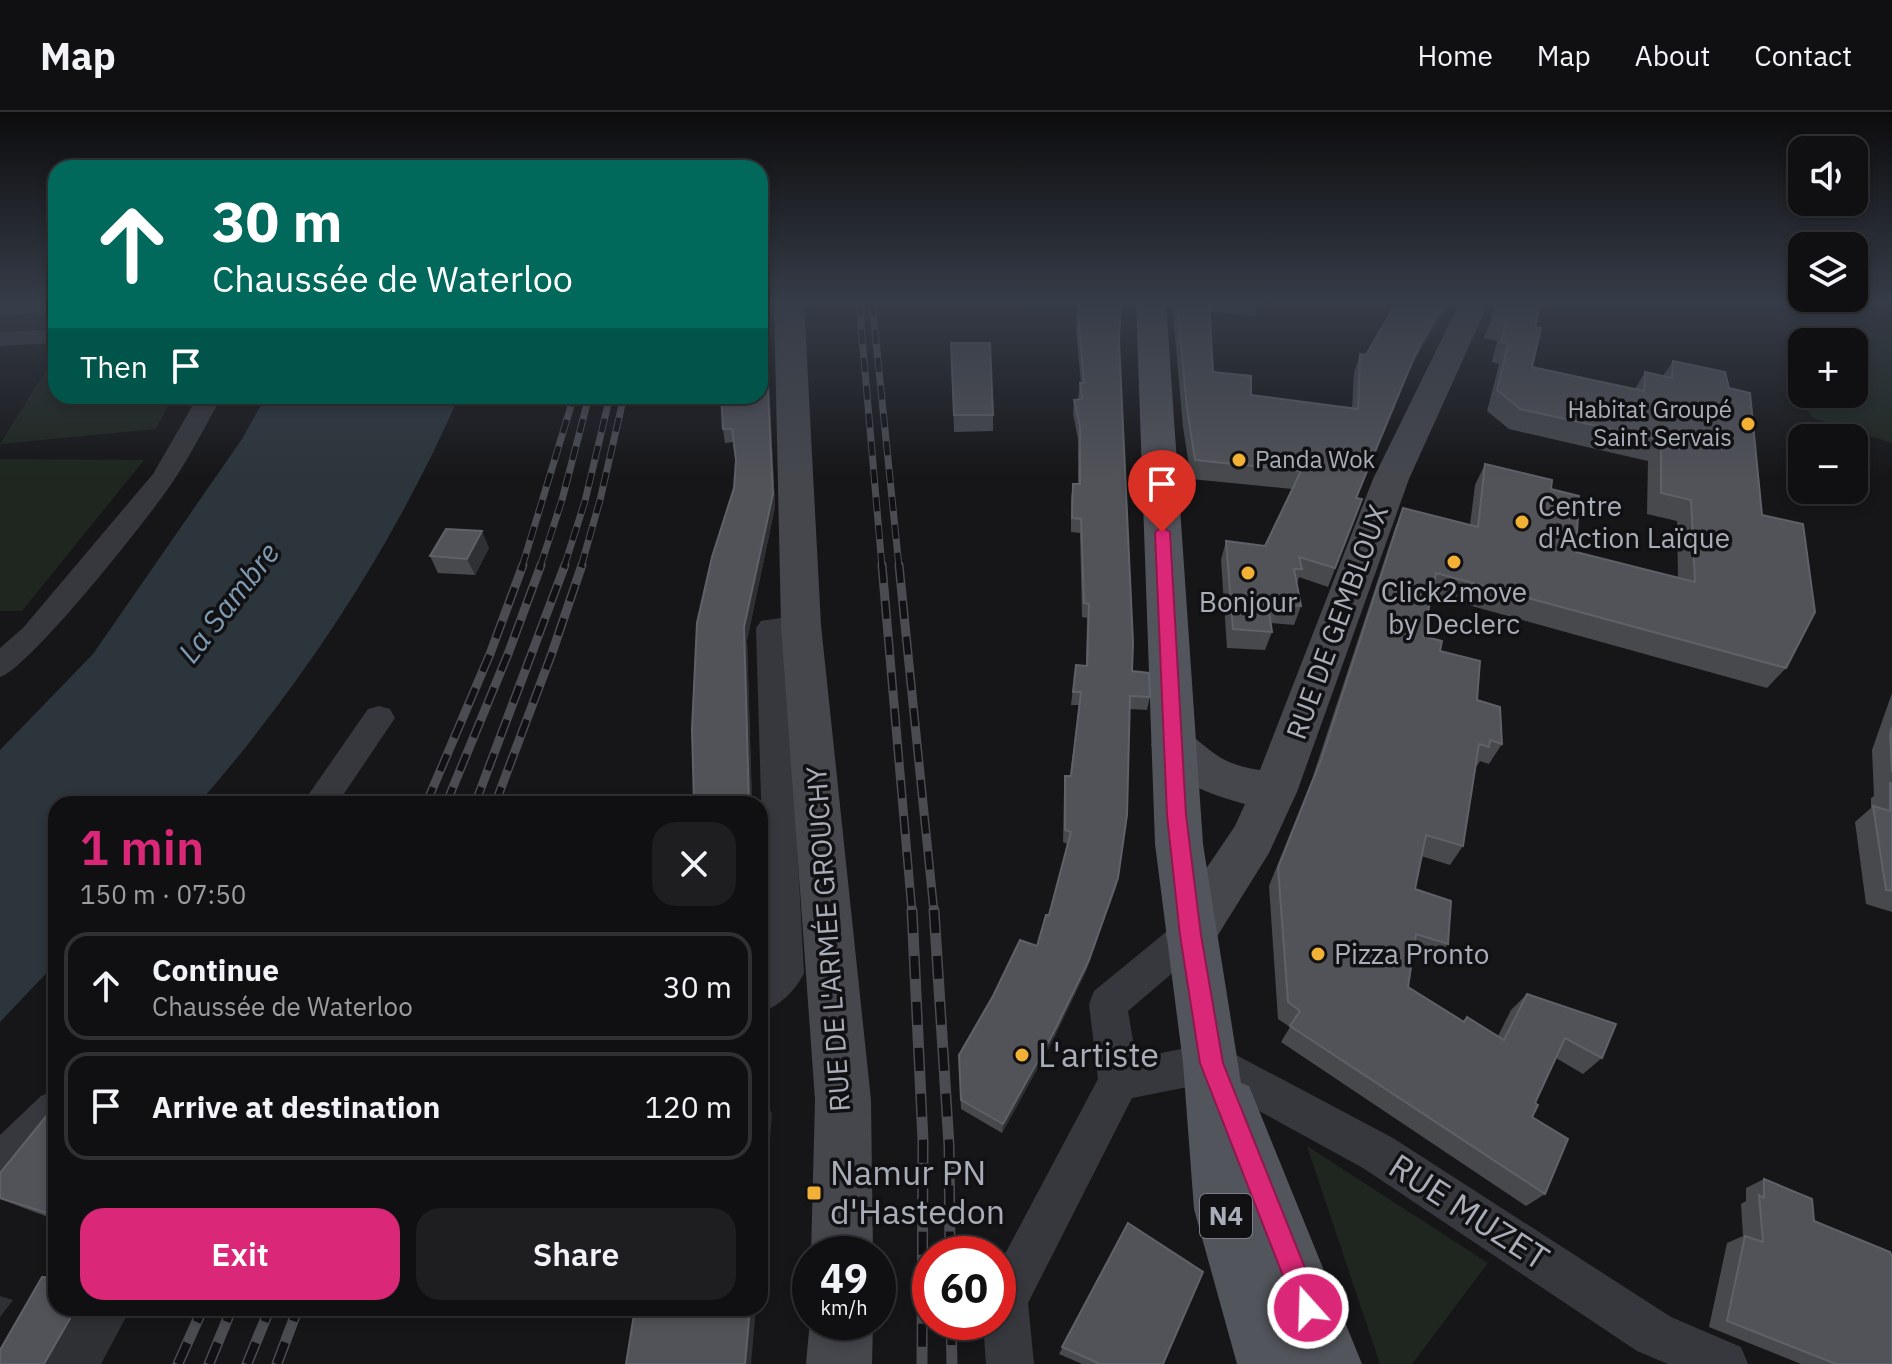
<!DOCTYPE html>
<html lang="en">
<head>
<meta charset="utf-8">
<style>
	body { margin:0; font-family:"IBM Plex Sans",sans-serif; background:#1e1e20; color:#f1f3f6; height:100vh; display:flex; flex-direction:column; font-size:30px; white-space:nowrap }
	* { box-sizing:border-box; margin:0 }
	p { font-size:26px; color:#9c9d9f }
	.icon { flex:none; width:44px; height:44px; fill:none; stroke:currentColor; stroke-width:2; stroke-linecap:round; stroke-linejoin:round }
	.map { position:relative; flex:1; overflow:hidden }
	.sheet { position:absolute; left:48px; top:684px; width:720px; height:520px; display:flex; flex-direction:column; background:#101012; border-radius:24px; box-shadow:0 4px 12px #0003,0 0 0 2px #303032 }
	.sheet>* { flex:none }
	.banner { position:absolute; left:48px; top:48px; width:720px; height:244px; border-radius:24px; box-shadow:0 4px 12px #0003,0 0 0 2px #303032; background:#00695c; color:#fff; overflow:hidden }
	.tools { position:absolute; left:1788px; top:24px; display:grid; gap:16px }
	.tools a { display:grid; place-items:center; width:80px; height:80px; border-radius:16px; background:#101012; box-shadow:0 4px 12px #0003,0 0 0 2px #303032; font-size:40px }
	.speed { position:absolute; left:792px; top:1124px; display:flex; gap:16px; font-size:40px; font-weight:700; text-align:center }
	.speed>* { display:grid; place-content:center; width:104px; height:104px; border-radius:50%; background:#101012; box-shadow:0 4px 12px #0003,0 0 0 2px #303032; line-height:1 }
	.speed small { font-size:20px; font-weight:400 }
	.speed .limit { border:12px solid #d22; background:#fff; color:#111 }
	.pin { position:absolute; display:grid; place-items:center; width:68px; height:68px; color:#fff; margin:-82px -34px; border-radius:50% 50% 50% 0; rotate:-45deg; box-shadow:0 0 8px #0007 }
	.pin .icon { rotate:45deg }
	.me { position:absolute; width:88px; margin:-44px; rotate:340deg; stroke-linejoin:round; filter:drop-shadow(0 0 6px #0008) }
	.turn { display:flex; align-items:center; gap:28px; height:168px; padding:0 32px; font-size:36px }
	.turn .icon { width:104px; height:104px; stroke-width:2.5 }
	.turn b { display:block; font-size:56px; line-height:68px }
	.then { display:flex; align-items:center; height:76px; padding:0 32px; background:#0003; gap:16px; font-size:30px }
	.round { display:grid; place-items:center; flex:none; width:84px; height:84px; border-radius:24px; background:#1e1e20 }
	.head { display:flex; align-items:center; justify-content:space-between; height:136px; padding:0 32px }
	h1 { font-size:48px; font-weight:600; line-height:60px; color:#db2777 }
	.cta { display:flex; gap:16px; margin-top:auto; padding:16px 32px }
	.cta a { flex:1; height:92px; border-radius:24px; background:#db2777; color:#fff; font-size:32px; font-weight:600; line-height:92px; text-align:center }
	.cta a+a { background:#1e1e20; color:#f1f3f6 }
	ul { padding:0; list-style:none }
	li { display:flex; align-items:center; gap:24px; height:108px; margin:0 16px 12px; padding:0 16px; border:4px solid #303032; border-radius:24px }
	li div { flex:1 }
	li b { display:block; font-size:30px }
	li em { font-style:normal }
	header { display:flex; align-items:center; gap:48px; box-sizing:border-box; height:112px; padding:0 40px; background:#101012; border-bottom:2px solid #303032 }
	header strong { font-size:38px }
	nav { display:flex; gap:44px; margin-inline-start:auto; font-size:28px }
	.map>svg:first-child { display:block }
	.built { fill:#222225 }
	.green { fill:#1e261f }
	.water { fill:#2c353c }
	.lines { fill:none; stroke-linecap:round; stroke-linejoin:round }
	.street { fill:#37383d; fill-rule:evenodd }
	.secondary { fill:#45474d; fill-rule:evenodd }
	.primary { fill:#53555c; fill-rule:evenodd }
	.rail-far2-casing { stroke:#4a4c52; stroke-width:7 }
	.rail-far1-casing { stroke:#4a4c52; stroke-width:9 }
	.rail-casing { stroke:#4a4c52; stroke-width:11 }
	.rail-far2 { stroke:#111113; stroke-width:5; stroke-dasharray:14; stroke-linecap:butt }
	.rail-far1 { stroke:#111113; stroke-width:6; stroke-dasharray:18; stroke-linecap:butt }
	.rail { stroke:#111113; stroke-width:8; stroke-dasharray:23; stroke-linecap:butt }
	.wall { fill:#47494d }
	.shaded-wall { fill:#2f3033 }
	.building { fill:#525359; stroke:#5f6168; stroke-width:2 }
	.route { fill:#db2777; stroke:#8e194d; stroke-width:2 }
	.poi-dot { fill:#f2b134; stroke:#111113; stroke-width:3 }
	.labels { text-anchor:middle; stroke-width:7; stroke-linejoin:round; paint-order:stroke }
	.far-poi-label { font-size:24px; fill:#a8adb8; stroke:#111113; text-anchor:end }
	.shield { fill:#111113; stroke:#7b7e86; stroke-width:2 }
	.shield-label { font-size:26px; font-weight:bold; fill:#a8adb8 }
	.poi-label { font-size:28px; fill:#a8adb8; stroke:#111113; text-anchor:start }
	.street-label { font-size:28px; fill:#a8adb8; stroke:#111113 }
	.water-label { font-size:30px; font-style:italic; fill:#7f9bb3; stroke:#111113 }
	.near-poi-label { font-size:34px; fill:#a8adb8; stroke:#111113; text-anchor:start }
	.near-street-label { font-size:34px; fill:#a8adb8; stroke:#111113 }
</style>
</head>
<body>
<header>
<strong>Map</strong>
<nav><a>Home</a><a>Map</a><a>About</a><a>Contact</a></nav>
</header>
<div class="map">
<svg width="1892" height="1252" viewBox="0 0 1892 1252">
	<rect width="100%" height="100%" fill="#161618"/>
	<path class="built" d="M0,190H56V216L0,219Z"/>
	<g class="green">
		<path d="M1879,220L1892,223V331L1813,306L1797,286L1791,267L1802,263V282H1854L1856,223Z"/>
		<path d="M56,256V284H173L156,317L0,332L47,257Z"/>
		<path d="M0,347L144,348L22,499H0Z"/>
		<path d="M1307,1034L1488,1151L1412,1252H1380Z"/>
	</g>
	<path class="water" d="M266,284H450L447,291H456C392,436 302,573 198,692H56V851L0,910V638L93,542L242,327Z"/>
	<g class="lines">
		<g class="street">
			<path d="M56,217V231L0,234V220Z"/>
			<path d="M195,284H219L217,293C203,318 190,344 174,368C152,402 30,556 0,565V536L23,516L153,362L193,293Z"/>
			<path d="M801,503L811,506L816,513L811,520L786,525L804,861C795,880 779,894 760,901V859L766,854L756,516L761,509Z"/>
			<path d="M379,594L390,597L395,606L337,692H302L368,597Z"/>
			<path d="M1190,806L1203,811L1208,823L1203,835L1128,899L1136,946L1211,931L1225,937L1393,1026L1671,1205L1741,1235L1748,1252H1668L1637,1239L1363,1056L1208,971L1132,986L1028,1191L1034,1252H986L983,1210H998V1155L1098,967L1089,892L1094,879L1177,811Z"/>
			<path d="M56,978V1028L15,1067L0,1073V1023L41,984Z"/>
		</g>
		<g class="secondary">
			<path d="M774,190H804L821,513L871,988L873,1142H811L815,988L781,513Z"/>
			<path d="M1460,190H1489L1409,367L1297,680L1269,741L1208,839L1190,846L1172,839L1165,823L1172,807L1235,714L1245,692C1208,682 1170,669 1151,633L1157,621C1190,610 1197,633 1223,647C1234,653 1247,656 1260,658L1373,367Z"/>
			<path d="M810,1208V1210H873L872,1252H806Z"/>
		</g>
		<path class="primary" d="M1136,190H1166L1203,732L1241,971L1249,974L1362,1252H1237L1194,1097L1183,951L1155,732Z"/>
		<defs>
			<g id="rail-far2">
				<path d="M859,190L882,455"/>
				<path d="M872,190L899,455"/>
				<path d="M522,455L574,284"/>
				<path d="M540,455L562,388L589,284"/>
				<path d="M564,455L585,389L610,284"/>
				<path d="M581,455L600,388L624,284"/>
			</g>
			<g id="rail-far1">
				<path d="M882,453L912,800"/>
				<path d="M899,453L934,800"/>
				<path d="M426,692L490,542L523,453"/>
				<path d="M446,692L508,542L541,453"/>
				<path d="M475,692L565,453"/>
				<path d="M495,692L552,541L582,453"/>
			</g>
			<g id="rail">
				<path d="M912,798L923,1029L922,1252"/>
				<path d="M934,798L949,1033L950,1142"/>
				<path d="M951,1210L952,1252"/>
				<path d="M178,1252L203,1196"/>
				<path d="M209,1252L232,1196"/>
				<path d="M247,1252L270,1196"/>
				<path d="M277,1252L298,1196"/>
			</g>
		</defs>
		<use href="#rail-far2" class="rail-far2-casing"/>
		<use href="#rail-far1" class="rail-far1-casing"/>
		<use href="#rail" class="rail-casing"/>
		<use href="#rail-far2" class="rail-far2"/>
		<use href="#rail-far1" class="rail-far1"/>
		<use href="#rail" class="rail"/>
	</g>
	<g class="wall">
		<path d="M0,190H56V200L0,203Z"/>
		<path d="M760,190H771L769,271L775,395L747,528L752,692H694L734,376L736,348L733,330L725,331L723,317Z"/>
		<path d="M1079,190L1119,228L1132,559L1150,585L1147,598L1130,597L1118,766L1115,778L1086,859L1052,930L1002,1021L961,997L959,943L1037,834L1049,803L1067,732L1063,730L1064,677L1065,664H1070L1079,593H1071L1076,553L1086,554L1087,506L1082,505L1080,421L1071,420V386L1073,372H1078V328L1073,301L1074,288L1078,287L1080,271H1081L1076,218Z"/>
		<path d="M1172,190H1257L1254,204L1209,199L1213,260L1251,283L1352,296L1354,261L1360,242L1414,249L1356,386L1362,387L1328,475L1299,465L1297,472L1301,494L1294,513L1271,511L1272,520L1265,538L1227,536L1221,448L1226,429L1265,434L1292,377L1191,367L1183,315Z"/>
		<path d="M1498,190H1541L1535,215L1532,255L1635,277L1645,260L1663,264L1673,249L1762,403L1786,556L1767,576L1432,483L1423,524L1440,539L1477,588L1502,632L1489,652L1480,649L1476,655L1463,734L1450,753L1421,744L1415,777L1448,832L1434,849L1413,843L1408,875L1463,909L1467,905L1498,924L1511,898L1527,882L1602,946L1583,962L1556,946L1535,991L1532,1005L1545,1082L1526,1094L1281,930L1290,915L1278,907L1269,774L1312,667L1395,416L1403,396L1470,413L1475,373L1485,352L1551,377L1576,440L1678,466L1677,409L1647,402L1648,349L1509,317L1487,299L1499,252L1492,250L1497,229L1484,226Z"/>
		<path d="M951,231L993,303V319L954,320Z"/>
		<path d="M489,436L475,463L438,461L430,444Z"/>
		<path d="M1892,581V800L1866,792L1855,710L1871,696V686L1874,684L1872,638Z"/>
		<path d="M56,992V1108L0,1087V1061Z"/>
		<path d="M1764,1067L1814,1109L1892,1252H1801L1709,1215L1727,1131L1743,1124L1741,1092L1746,1089V1076Z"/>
		<path d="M1128,1111L1163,1252H1082L1059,1242Z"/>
	</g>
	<g class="shaded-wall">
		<path d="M769,190H771L769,271L775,395L747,528L752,692H749L744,515L767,258Z"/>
		<path d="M1446,190H1450L1414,249L1402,276L1421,231Z"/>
		<path d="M482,419L489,436L475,463L467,447Z"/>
		<path d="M1118,766L1115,778L1086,859L1052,930L1002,1021L1003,1012Z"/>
		<path d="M767,991L772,1002L760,1146V1077Z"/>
		<path d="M0,1184L13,1188L0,1205Z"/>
		<path d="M76,1196H131L101,1252H44Z"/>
		<path d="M750,1196H756L751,1252H745Z"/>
	</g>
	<g class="building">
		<path d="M760,190H769L767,258L773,382L744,515L749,692H694L692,617L697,511L712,445L734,376L736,348L732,317H723L721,284H760Z"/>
		<path d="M1079,190H1121L1119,228L1133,531L1132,559L1149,561L1150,585L1130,584L1127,703L1118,766L1089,848L1054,920L1003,1012L961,988L959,943L993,884L1020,828L1037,834L1046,803H1049L1071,720L1065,718V664H1071L1081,580H1073L1076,553L1087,554L1089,492L1084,491L1081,407L1072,406L1073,372H1080V314L1074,288L1082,287L1080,271H1084L1078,205Z"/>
		<path d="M1177,190H1209L1213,260L1251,264V283L1358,297L1360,242L1366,243L1397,190H1446L1421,231L1409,257L1356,386L1362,387L1335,456L1299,445L1302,457H1294L1301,494L1268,492L1272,520L1233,517L1226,429L1265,434L1301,359L1195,348L1187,297Z"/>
		<path d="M1498,190H1541L1535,215L1541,216L1532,255L1644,279L1645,260L1672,266L1673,249L1725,260L1729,276L1750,281L1762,403L1803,412L1815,500L1786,556L1436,461L1423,524L1442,529L1440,539L1480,549L1477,588L1500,595L1502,632L1490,628L1489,635L1479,632L1463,734L1426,723L1415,777L1451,789L1448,832L1416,822L1408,875L1464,910L1467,905L1504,928L1527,882L1616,912L1602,946L1565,926L1535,991L1538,993L1532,1005L1568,1027L1545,1082L1290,914L1300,899L1288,890L1278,756L1321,648L1403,396L1478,415L1485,352L1552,368L1551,377L1579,384L1576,440L1695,470L1691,388L1661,381V328L1520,297L1497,278L1508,232L1501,230L1506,209L1492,206Z"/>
		<path d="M951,231H990L993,303H954Z"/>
		<path d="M446,417L482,419L467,447L430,444Z"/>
		<path d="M1892,615V660L1890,622Z"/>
		<path d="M1890,671L1892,672V779L1886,778L1873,694L1890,699Z"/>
		<path d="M760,991H767L760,1077Z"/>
		<path d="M56,992V1104L0,1086V1061Z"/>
		<path d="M1764,1067L1812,1087L1814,1109L1890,1140L1892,1145V1252H1836L1727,1209L1745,1124L1763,1130L1759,1083L1764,1086Z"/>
		<path d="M1128,1111L1203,1160L1163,1252H1100L1062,1235Z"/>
		<path d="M42,1165L56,1166V1196H76L44,1252H0V1238Z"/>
		<path d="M635,1196H750L745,1252H626Z"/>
	</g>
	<linearGradient id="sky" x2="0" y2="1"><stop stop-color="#0c0c0d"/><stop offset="0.52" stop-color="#363c48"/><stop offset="1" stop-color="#363c48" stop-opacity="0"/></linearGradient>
	<rect width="1892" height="366" fill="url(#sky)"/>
	<path class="route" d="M1162,415L1170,420L1186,703L1201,823L1223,951L1321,1196L1317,1205L1308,1209L1299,1205L1200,951L1180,823L1167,703L1155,420Z"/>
	<g class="poi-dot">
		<circle cx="1748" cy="312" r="8"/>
		<circle cx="1239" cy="348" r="8"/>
		<circle cx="1522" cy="410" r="8"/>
		<circle cx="1454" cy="450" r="8"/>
		<circle cx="1248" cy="461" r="8"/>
		<circle cx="1318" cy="842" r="8"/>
		<circle cx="1022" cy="943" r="8"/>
		<rect x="806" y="1073" width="16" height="16" rx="4"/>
	</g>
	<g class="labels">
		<g class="far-poi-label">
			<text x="1732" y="306">Habitat Groupé<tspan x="1732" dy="28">Saint Servais</tspan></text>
			<text x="1255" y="356" text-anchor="start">Panda Wok</text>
		</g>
		<rect class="shield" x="1200" y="1082" width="52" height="44" rx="6"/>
		<g class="shield-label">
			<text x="1226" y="1113">N4</text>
		</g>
		<g class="poi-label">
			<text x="1538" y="404">Centre<tspan x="1538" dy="32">d'Action Laïque</tspan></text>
			<text x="1454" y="490" text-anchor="middle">Click2move<tspan x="1454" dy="32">by Declerc</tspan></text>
			<text x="1248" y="500" text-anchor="middle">Bonjour</text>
			<text x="1334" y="852">Pizza Pronto</text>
		</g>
		<g class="street-label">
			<text transform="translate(1337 510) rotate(-70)" y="10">RUE DE GEMBLOUX</text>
			<text transform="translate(828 827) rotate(-94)" y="10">RUE DE L'ARMÉE GROUCHY</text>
		</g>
		<g class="water-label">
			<text transform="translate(229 491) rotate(-52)" y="10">La Sambre</text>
		</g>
		<g class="near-poi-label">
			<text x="1038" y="955">L'artiste</text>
			<text x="830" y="1073">Namur PN<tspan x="830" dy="39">d'Hastedon</tspan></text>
		</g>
		<g class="near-street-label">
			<text transform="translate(1469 1100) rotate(33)" y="12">RUE MUZET</text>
		</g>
	</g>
</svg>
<div class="tools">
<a><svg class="icon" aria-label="sound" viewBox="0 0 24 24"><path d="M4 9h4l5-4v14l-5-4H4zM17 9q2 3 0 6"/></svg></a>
<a><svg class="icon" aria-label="layers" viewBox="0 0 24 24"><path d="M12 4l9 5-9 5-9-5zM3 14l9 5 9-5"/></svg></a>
<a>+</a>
<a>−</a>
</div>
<div class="speed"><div>49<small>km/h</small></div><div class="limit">60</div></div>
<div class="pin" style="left:1162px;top:420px;background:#d93025"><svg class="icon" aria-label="arrive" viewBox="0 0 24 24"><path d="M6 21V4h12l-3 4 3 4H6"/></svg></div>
<svg class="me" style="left:1308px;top:1196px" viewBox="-20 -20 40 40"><circle r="17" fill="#db2777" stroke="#fff" stroke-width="3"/><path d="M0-11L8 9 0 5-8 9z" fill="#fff"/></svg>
<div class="banner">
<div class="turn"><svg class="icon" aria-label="ahead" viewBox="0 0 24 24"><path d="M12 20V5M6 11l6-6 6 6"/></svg><div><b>30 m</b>Chaussée de Waterloo</div></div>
<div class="then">Then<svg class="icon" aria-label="arrive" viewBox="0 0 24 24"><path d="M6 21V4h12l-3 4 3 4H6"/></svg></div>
</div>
<section class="sheet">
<div class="head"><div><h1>1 min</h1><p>150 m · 07:50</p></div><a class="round"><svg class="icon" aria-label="close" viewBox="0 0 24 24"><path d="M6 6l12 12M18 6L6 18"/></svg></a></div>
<ul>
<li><svg class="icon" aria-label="ahead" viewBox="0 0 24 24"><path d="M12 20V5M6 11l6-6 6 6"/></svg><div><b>Continue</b><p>Chaussée de Waterloo</p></div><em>30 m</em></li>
<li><svg class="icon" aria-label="arrive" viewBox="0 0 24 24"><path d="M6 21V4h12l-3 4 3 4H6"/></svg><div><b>Arrive at destination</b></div><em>120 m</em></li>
</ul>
<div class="cta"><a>Exit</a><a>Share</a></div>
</section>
</div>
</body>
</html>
